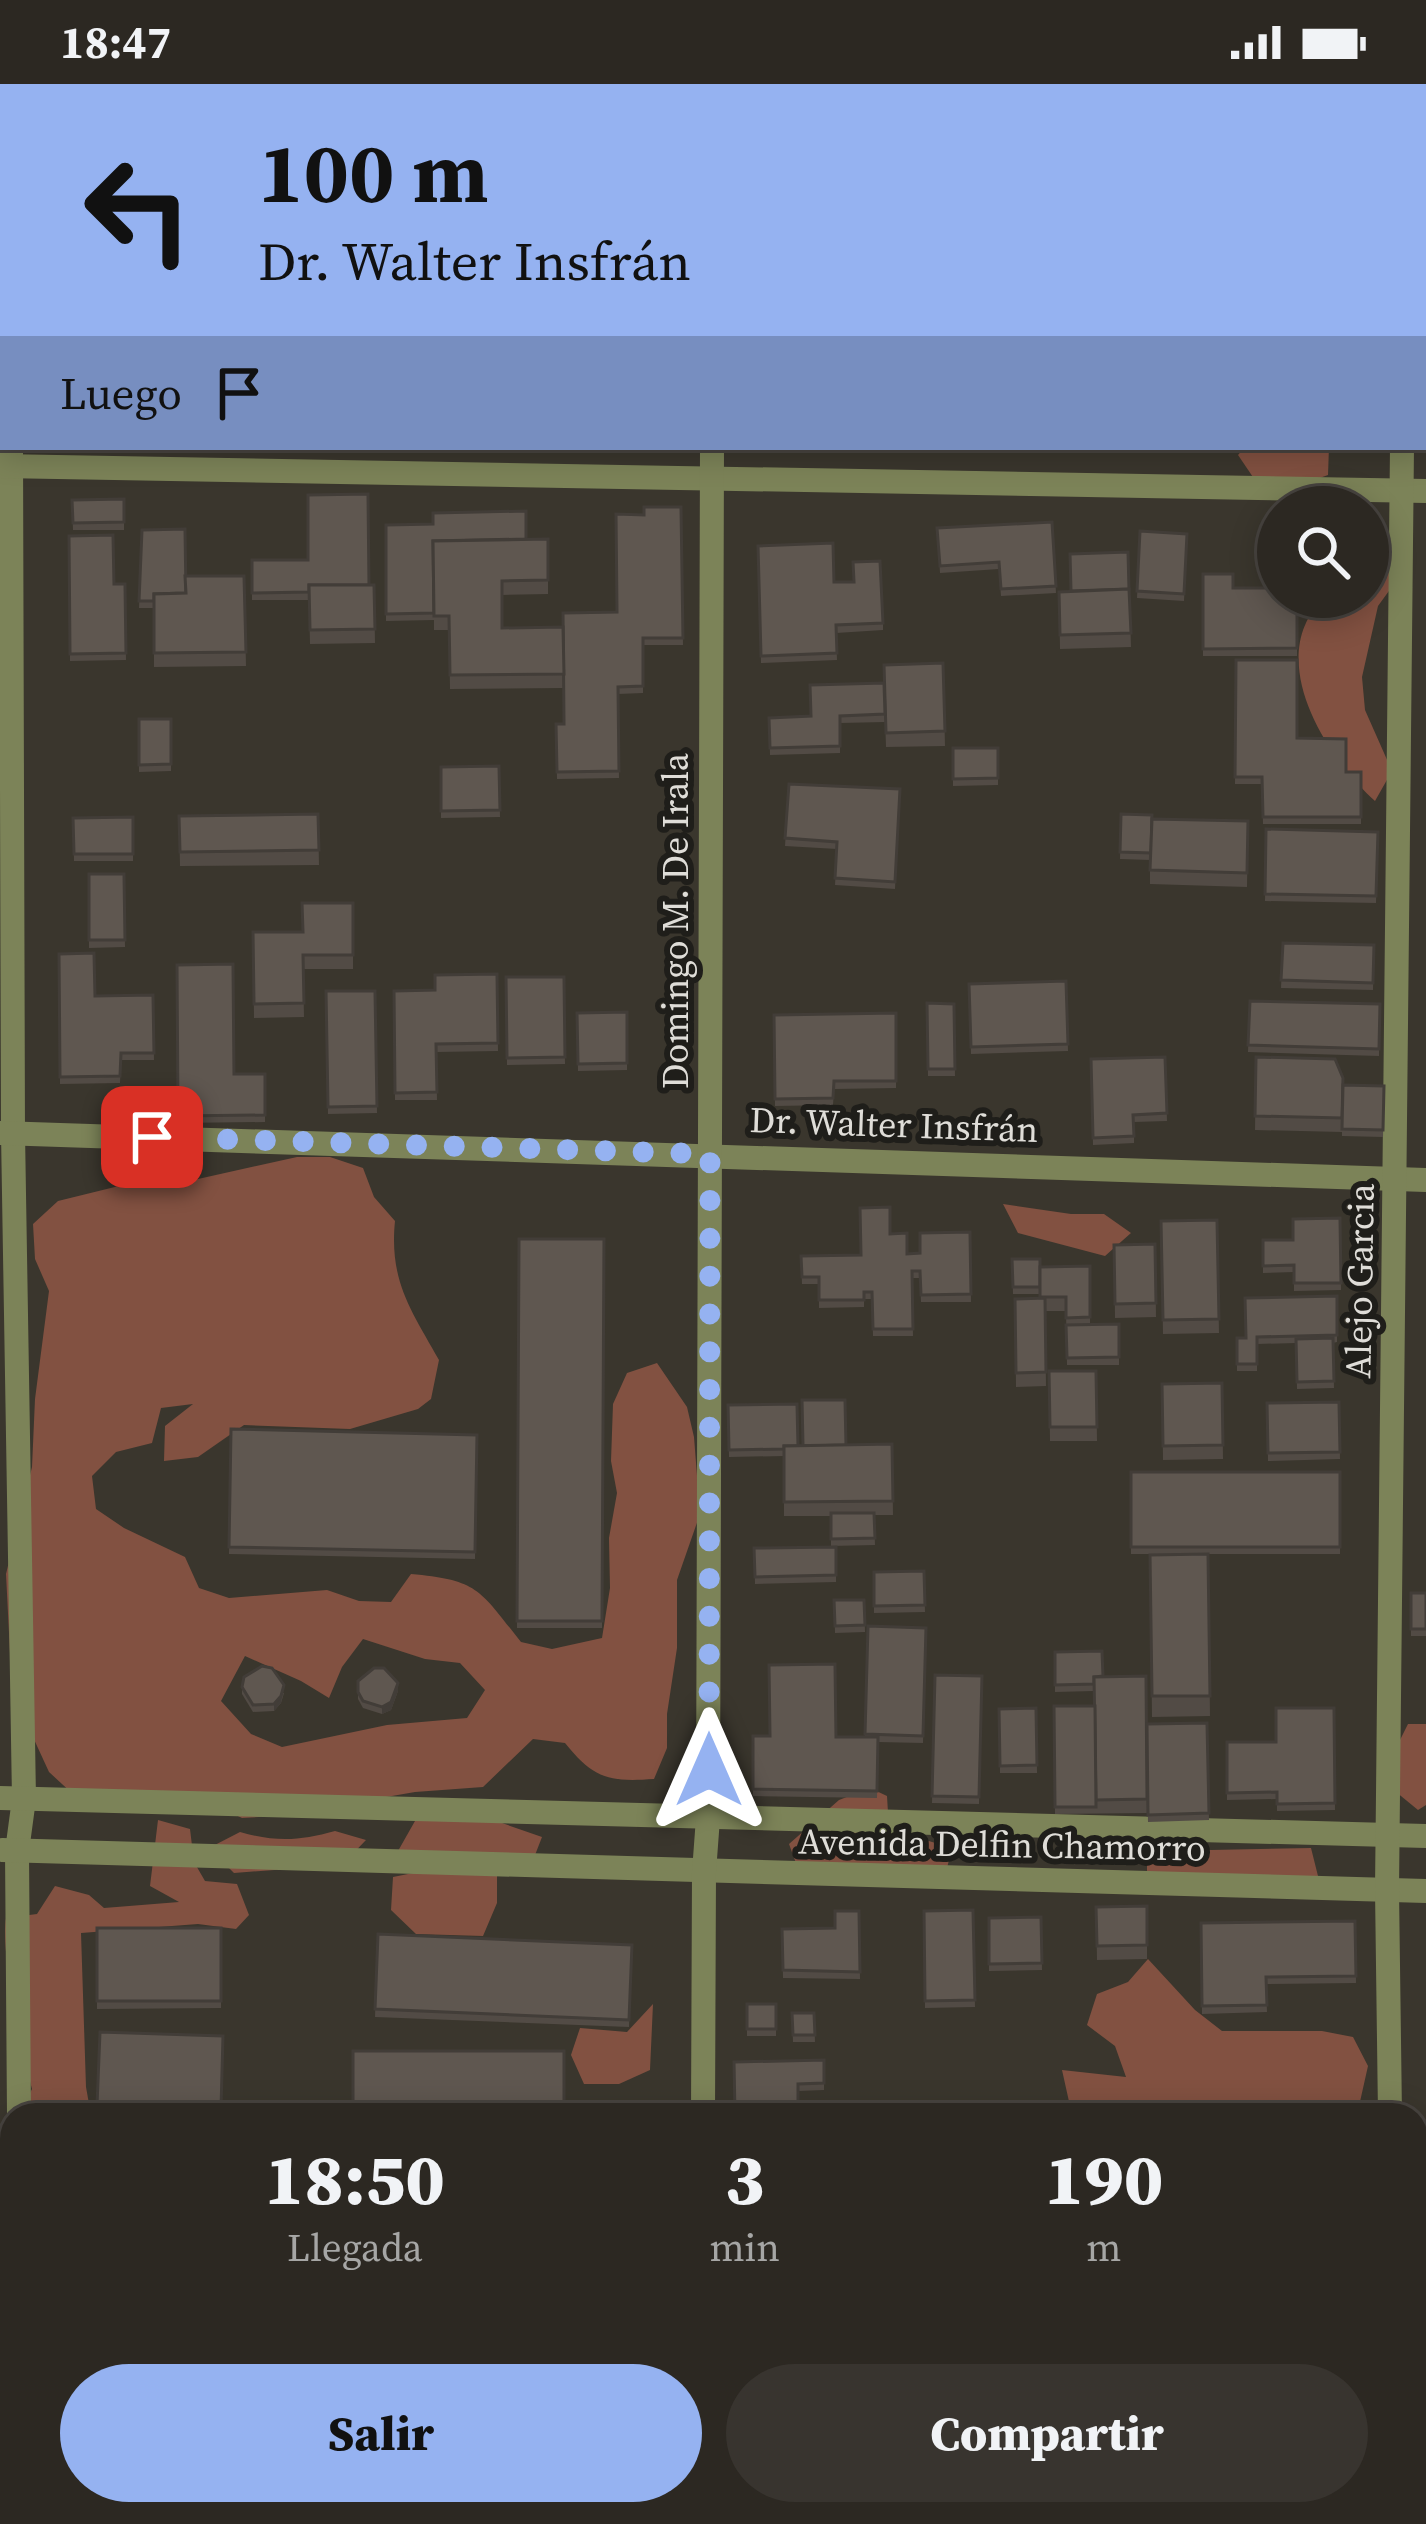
<!DOCTYPE html>
<html lang="es">
<head>
<meta charset="utf-8">
<style>
	body { margin:0; font-family:"Source Serif 4",serif; background:#38342f; color:#f1f3f6; height:100vh; display:flex; flex-direction:column; font-size:45px; white-space:nowrap }
	* { box-sizing:border-box; margin:0 }
	p { font-size:39px; color:#a6a6a5 }
	.icon { flex:none; width:66px; height:66px; fill:none; stroke:currentColor; stroke-width:2; stroke-linecap:round; stroke-linejoin:round }
	.map { position:relative; flex:1; overflow:hidden }
	.drawer { position:absolute; left:0px; top:2019px; width:1428px; height:423px; display:flex; flex-direction:column; background:#2c2822; border-radius:36px 36px 0 0; box-shadow:0 6px 30px #0003,0 0 0 3px #484440 }
	.drawer>* { flex:none }
	.top-card { position:absolute; left:0px; top:0px; width:1428px; height:366px; box-shadow:0 6px 30px #0003,0 0 0 3px #484440; background:#95b2f1; color:#111; overflow:hidden }
	.controls { position:absolute; left:1257px; top:402px; display:grid; gap:24px }
	.controls a { display:grid; place-items:center; width:132px; height:132px; border-radius:50%; background:#2c2822; box-shadow:0 6px 30px #0003,0 0 0 3px #484440; font-size:60px }
	.pin { position:absolute; display:grid; place-items:center; width:102px; height:102px; color:#fff; margin:-51px; border-radius:24px; box-shadow:0 6px 18px #0006 }
	.me { position:absolute; width:132px; margin:-66px; rotate:0deg; stroke-linejoin:round; filter:drop-shadow(0 0 9px #0008) }
	.turn { display:flex; align-items:center; gap:42px; height:252px; padding:0 60px; font-size:54px }
	.turn .icon { width:156px; height:156px; stroke-width:2.5 }
	.turn b { display:block; font-size:84px; line-height:102px }
	.then { display:flex; align-items:center; height:114px; padding:0 60px; background:#0003; gap:24px; font-size:45px }
	.eta { display:flex; justify-content:space-evenly; align-items:center; height:204px; text-align:center }
	.eta b { font-size:72px; font-weight:800; line-height:84px }
	.action { display:flex; gap:24px; margin-top:auto; padding:24px 60px }
	.action a { flex:1; height:138px; border-radius:72px; background:#95b2f1; color:#111; font-size:48px; font-weight:800; line-height:138px; text-align:center }
	.action a+a { background:#38342f; color:#f1f3f6 }
	.status { display:flex; justify-content:space-between; align-items:center; height:84px; padding:0 60px; background:#2c2822; direction:ltr }
	.status svg { height:33px; fill:currentColor }
	.map>svg:first-child { display:block }
	.green { fill:#825141; fill-rule:evenodd }
	.lines { fill:none; stroke-linecap:round; stroke-linejoin:round }
	.street { stroke:#7c8358; stroke-width:24 }
	.wall { fill:#524b45 }
	.shaded-wall { fill:#423d38 }
	.building { fill:#5f5750; stroke:#423d38; stroke-width:3 }
	.route { stroke:#95b2f1; stroke-width:21; stroke-dasharray:0 37.8 }
	.labels { text-anchor:middle; stroke-width:12; stroke-linejoin:round; paint-order:stroke }
	.street-label { font-size:36px; fill:#dfddd8; stroke:#1f1e1a }
</style>
</head>
<body>
<div class="status"><b>18:47</b><svg viewBox="0 0 49 12"><path d="M0 12V9h3v3zM5 12V6h3v6zM10 12V3h3v9zM15 12V0h3v12zM26 1h20v11H26zM47 4h2v5h-2z"/></svg></div>
<div class="map">
<svg width="1426" height="2440" viewBox="0 0 1426 2440">
	<rect width="100%" height="100%" fill="#3a362d"/>
	<g class="green">
		<path d="M1245,363H1329L1328,391L1292,404L1257,399L1238,371Z"/>
		<path d="M1368,453L1385,459L1402,489L1378,522L1362,593L1365,626L1392,687L1375,717C1325,672 1262,572 1325,513H1368Z"/>
		<path d="M297,1073H330L363,1084L374,1113L395,1137C389,1197 411,1226 439,1276L431,1315L418,1325L350,1345L244,1341L198,1373L164,1377L165,1342L193,1320L161,1324L152,1359L116,1368L92,1392L96,1425L124,1444L185,1473L199,1504L229,1514L327,1506L359,1517L391,1518L411,1490C480,1496 480,1507 521,1558L552,1565L602,1554L610,1504L609,1454L617,1409L611,1377L613,1320L627,1289L657,1279L687,1323L694,1353L700,1430L677,1496V1564L667,1630V1664L654,1695C609,1698 594,1695 565,1659L533,1655L483,1703L415,1708L277,1732L242,1734L211,1719L75,1712L49,1688L20,1625L11,1589L6,1490L32,1383L35,1315L49,1207L35,1175L33,1140L58,1117L123,1101L198,1095ZM363,1555L425,1575L460,1579L485,1606L467,1634L387,1641L282,1663L251,1650L221,1617L245,1572L301,1597L329,1614L342,1583Z"/>
		<path d="M1003,1120L1071,1130H1104L1131,1149L1105,1172L1018,1149Z"/>
		<path d="M1408,1640H1426V1721L1418,1726L1390,1703L1393,1670Z"/>
		<path d="M870,1704L887,1712L889,1745L952,1764L944,1796L801,1793L789,1760L839,1716Z"/>
		<path d="M479,1731L542,1753L530,1784L497,1782V1819L483,1852L416,1850L391,1826L393,1793L423,1787L398,1767L415,1737Z"/>
		<path d="M158,1736L190,1745L194,1778L205,1797L237,1800L249,1831L236,1845L198,1840L81,1849L86,2003L91,2031H19L32,2005C22,1966 0,1867 6,1834L37,1830L55,1802L89,1811L104,1824L179,1818L150,1802Z"/>
		<path d="M335,1747L366,1756L342,1781L234,1789L209,1764L240,1748C275,1758 300,1757 335,1747Z"/>
		<path d="M1147,1759L1211,1766L1311,1764L1318,1792L1284,1797L1147,1791Z"/>
		<path d="M1148,1875L1195,1926L1222,1947H1322L1353,1953L1368,1982L1357,2031H1123L1070,2022L1062,1986L1126,1993L1115,1962L1087,1941L1097,1910L1128,1898Z"/>
		<path d="M653,1920L650,1986L619,2000H584L571,1971L580,1944L627,1948Z"/>
		<path d="M12,2163V2357C0,2303 0,2217 12,2163Z"/>
	</g>
	<g class="lines">
		<g class="street">
			<path d="M1397,0V3"/>
			<path d="M16,3L17,0"/>
			<path d="M714,3V0"/>
			<path d="M11,363L13,1049L24,1715L17,1767L19,2031"/>
			<path d="M0,382L1426,407"/>
			<path d="M0,1049L1426,1096"/>
			<path d="M0,1714L1426,1752"/>
			<path d="M2,1766L1426,1807"/>
			<path d="M703,2031L704,1788L708,1734L712,363"/>
			<path d="M1390,2031L1387,1806L1402,363"/>
			<path d="M0,2409H12"/>
			<path d="M22,2430V2440"/>
			<path d="M1395,2430V2440"/>
			<path d="M702,2440V2430"/>
		</g>
	</g>
	<g class="wall">
		<rect x="788" y="0" width="87" height="3"/>
		<path d="M124,415V446H73L72,416Z"/>
		<path d="M681,423L683,561H643V609L618,610L619,694L557,695L556,640H564L563,604L450,605L449,546H434V521V536L386,537V441L526,455H548V510L502,511V544L563,543L617,528L644,431Z"/>
		<path d="M1052,438L1056,509L1001,512L999,485L940,489L937,444Z"/>
		<path d="M142,446L186,492H244L246,582L154,583V524H139Z"/>
		<path d="M1140,447L1187,450L1184,517L1137,514Z"/>
		<path d="M1263,448H1278V496H1261Z"/>
		<path d="M69,452L114,500H125L126,576L70,577Z"/>
		<path d="M758,462L883,539V546L836,549L837,576L761,579Z"/>
		<path d="M1128,468L1131,563L1060,565L1059,508L1071,507Z"/>
		<path d="M252,476L374,501L375,559L310,560L309,516H252Z"/>
		<path d="M1203,490L1233,504L1297,513V572H1203Z"/>
		<path d="M1236,576L1297,654L1346,688H1361V740H1263L1262,700H1235Z"/>
		<path d="M943,579L945,662L886,663L885,633V638L840,639V669L770,671L769,634L811,632L884,599Z"/>
		<path d="M139,635H171V687L139,688Z"/>
		<path d="M953,664H998V701L953,702Z"/>
		<path d="M499,682L500,733L441,734V683Z"/>
		<path d="M789,700L900,705L895,805L835,801L837,765L785,762Z"/>
		<path d="M318,730L319,781L180,782L179,732Z"/>
		<path d="M1121,730L1152,735L1248,737L1247,803L1150,800V776L1120,775Z"/>
		<path d="M133,733V777H74L73,734Z"/>
		<path d="M1266,745L1378,748L1376,819L1265,817Z"/>
		<path d="M89,790H124L125,863L89,864Z"/>
		<path d="M353,819V885H303L304,933L254,934L253,848H302Z"/>
		<path d="M1283,859L1374,861L1373,906L1281,904Z"/>
		<path d="M59,870L95,912L153,911L154,976H121L120,999L60,1000Z"/>
		<path d="M177,881L234,990H265V1038L178,1039Z"/>
		<path d="M497,890L498,967L436,968L437,1016H395L394,907L435,906Z"/>
		<path d="M506,893H564L565,980L507,981Z"/>
		<path d="M1066,897L1068,967L971,970L969,900Z"/>
		<path d="M326,907H375L377,1029L328,1030Z"/>
		<path d="M1250,917L1380,920L1379,972L1248,968Z"/>
		<path d="M927,919L954,920L955,992H928Z"/>
		<path d="M627,928V986L578,987L577,929Z"/>
		<path d="M896,929V1004L834,1005L833,1021L775,1022L774,931Z"/>
		<path d="M1165,973L1167,1037L1134,1038V1059L1093,1061L1091,975Z"/>
		<path d="M1256,973L1343,1001L1384,1002L1383,1053L1342,1052V1040V1048L1255,1046Z"/>
		<path d="M1340,1134L1341,1206L1294,1207V1188L1263,1189V1156H1293Z"/>
		<path d="M1217,1136L1219,1249L1163,1250L1161,1137Z"/>
		<path d="M970,1148L971,1218H921L920,1194H912L913,1252H873L872,1215H864V1223L819,1224V1200H802L801,1172L861,1171L890,1150L907,1170L920,1169Z"/>
		<path d="M519,1155H604L602,1544H517Z"/>
		<path d="M1155,1160L1156,1233L1115,1234L1114,1161Z"/>
		<path d="M1012,1175L1040,1189L1090,1182V1240H1119V1281H1067L1066,1227H1045L1046,1302L1016,1303L1015,1215H1040V1210H1013Z"/>
		<path d="M1337,1212V1258L1333,1259L1334,1304L1297,1305L1296,1259L1257,1260V1287H1237V1254H1246Z"/>
		<path d="M1049,1287H1096L1097,1357H1050Z"/>
		<path d="M1222,1299L1223,1375L1163,1376L1162,1300Z"/>
		<path d="M1339,1318L1340,1375L1268,1377L1267,1319Z"/>
		<path d="M728,1321L798,1362L892,1360L893,1431H874L875,1461L831,1462V1432H784V1372L729,1373Z"/>
		<path d="M231,1345L477,1351L475,1475L229,1470Z"/>
		<path d="M1131,1388H1340V1470H1208L1210,1632L1152,1633L1150,1471L1205,1470H1131Z"/>
		<path d="M836,1463V1498L755,1500L754,1464Z"/>
		<path d="M924,1487L925,1528L874,1529V1488Z"/>
		<rect x="1411" y="1509" width="15" height="43"/>
		<path d="M834,1516H864L865,1548L835,1549Z"/>
		<path d="M868,1542L926,1544L923,1659L878,1658L877,1714L753,1712V1652L865,1653Z"/>
		<path d="M1055,1568L1103,1592H1146L1147,1729L1055,1730L1054,1622H1095L1094,1607L1055,1608Z"/>
		<path d="M935,1591L982,1592L979,1720L932,1719Z"/>
		<path d="M358,1597L398,1607L391,1626L382,1630L363,1624L358,1615Z"/>
		<path d="M242,1603L284,1609L281,1619L274,1627L253,1628L242,1610Z"/>
		<path d="M1036,1624L1037,1689H1000L999,1625Z"/>
		<path d="M1334,1624L1335,1726L1277,1727V1715L1227,1716V1658H1276Z"/>
		<path d="M1207,1639L1209,1736L1148,1738L1147,1640Z"/>
		<path d="M1147,1822V1875L1097,1876L1096,1823Z"/>
		<path d="M973,1826L975,1923L925,1924L924,1827Z"/>
		<path d="M859,1827L860,1895L783,1894L782,1845L835,1844Z"/>
		<path d="M1041,1833L1042,1886L989,1887V1834Z"/>
		<path d="M1355,1837L1356,1899L1266,1900L1267,1928L1202,1930L1201,1839Z"/>
		<path d="M97,1844H221V1924L97,1925Z"/>
		<path d="M378,1850L632,1861L629,1943L375,1933Z"/>
		<rect x="747" y="1920" width="29" height="32"/>
		<path d="M792,1929H814L815,1958H793Z"/>
		<path d="M100,1948L223,1952L221,2031L97,2028Z"/>
		<path d="M824,1976V2006L798,2007L734,2031Z"/>
		<rect x="899" y="2430" width="82" height="10"/>
		<rect x="1287" y="2430" width="77" height="10"/>
	</g>
	<g class="shaded-wall">
		<path d="M398,1599V1607L391,1626L382,1630V1623Z"/>
		<path d="M284,1601L281,1619L274,1627V1620Z"/>
	</g>
	<g class="building">
		<rect x="68" y="0" width="26" height="3"/>
		<rect x="536" y="0" width="123" height="3"/>
		<rect x="788" y="0" width="56" height="3"/>
		<rect x="1252" y="0" width="106" height="3"/>
		<path d="M368,410L369,501H309V508L252,509V476H308V411Z"/>
		<path d="M124,415V438L73,439L72,416Z"/>
		<path d="M644,423H681L683,554H643V602L618,603L619,687L557,688L556,640H564L563,529L617,528L616,430L644,431Z"/>
		<path d="M526,427V455L433,457L434,529L386,530V441L433,440V429Z"/>
		<path d="M1052,438L1056,502L1001,505L999,478L940,482L937,444Z"/>
		<path d="M185,445L186,509L154,510V517H139L142,446Z"/>
		<path d="M1140,447L1187,450L1184,510L1137,507Z"/>
		<path d="M1263,448H1278V489H1261Z"/>
		<path d="M113,451L114,500H125L126,569L70,570L69,452Z"/>
		<path d="M548,455V496L502,497V544L563,543L564,590L450,591L449,532H434L433,457Z"/>
		<path d="M833,459L834,498H854L853,478L880,477L883,539L836,541L837,569L761,572L758,462Z"/>
		<path d="M1128,468L1129,505L1071,507L1070,470Z"/>
		<path d="M1203,490H1233V504H1278V513H1297V564L1203,565Z"/>
		<path d="M185,492H244L246,568L154,569V510L186,509Z"/>
		<path d="M309,501H374L375,545L310,546Z"/>
		<path d="M1129,505L1131,549L1060,551L1059,508Z"/>
		<path d="M1236,576H1297V654L1346,655V688H1361V733H1263L1262,693H1235Z"/>
		<path d="M943,579L945,647L886,649L884,581Z"/>
		<path d="M884,599L885,630L840,632V662L770,664L769,634L811,632L810,601Z"/>
		<path d="M139,635H171V680L139,681Z"/>
		<path d="M953,664H998V694L953,695Z"/>
		<path d="M499,682L500,726L441,727V683Z"/>
		<path d="M789,700L900,705L895,798L835,794L837,758L785,754Z"/>
		<path d="M318,730L319,766L180,768L179,732Z"/>
		<path d="M1121,730L1152,731L1151,769L1120,768Z"/>
		<path d="M133,733V770H74L73,734Z"/>
		<path d="M1152,735L1248,737L1247,789L1150,786Z"/>
		<path d="M1266,745L1378,748L1376,812L1265,810Z"/>
		<path d="M89,790H124L125,856H89Z"/>
		<path d="M302,819H353V871H303L304,919L254,920L253,848H303Z"/>
		<path d="M1283,859L1374,861L1373,899L1281,896Z"/>
		<path d="M94,869L95,912L153,911L154,969H121L120,992L60,993L59,870Z"/>
		<path d="M233,880L234,990H265V1031L178,1032L177,881Z"/>
		<path d="M497,890L498,959L436,960L437,1008L395,1009L394,907L435,906V891Z"/>
		<path d="M506,893H564L565,973L507,974Z"/>
		<path d="M1066,897L1068,960L971,963L969,900Z"/>
		<path d="M326,907H375L377,1022L328,1023Z"/>
		<path d="M1250,917L1380,920L1379,965L1248,961Z"/>
		<path d="M927,919L954,920L955,985H928Z"/>
		<path d="M627,928V979L578,980L577,929Z"/>
		<path d="M896,929V997H834L833,1014L775,1015L774,931Z"/>
		<path d="M1165,973L1167,1029L1133,1031L1134,1052L1093,1054L1091,975Z"/>
		<path d="M1256,973L1335,975L1343,994L1342,1034L1255,1032Z"/>
		<path d="M1343,1001L1384,1002L1383,1046L1342,1045Z"/>
		<path d="M890,1123V1150L907,1149V1170L920,1169V1149L970,1148L971,1210L921,1211L920,1187H912L913,1245H873L872,1208H864V1216H819V1193H802L801,1172L861,1171L860,1124Z"/>
		<path d="M1340,1134L1341,1199H1294V1181L1263,1182V1156H1293V1135Z"/>
		<path d="M1217,1136L1219,1235L1163,1236L1161,1137Z"/>
		<path d="M519,1155H604L602,1537H517Z"/>
		<path d="M1155,1160L1156,1219L1115,1220L1114,1161Z"/>
		<path d="M1012,1175H1040V1203H1013Z"/>
		<path d="M1090,1182V1233L1066,1234V1213H1040V1183Z"/>
		<path d="M1337,1212V1251L1257,1253V1280H1237V1254H1246L1245,1214Z"/>
		<path d="M1045,1214L1046,1288L1016,1289L1015,1215Z"/>
		<path d="M1119,1240V1273L1067,1274L1066,1241Z"/>
		<path d="M1333,1254L1334,1297L1297,1298L1296,1255Z"/>
		<path d="M1049,1287H1096L1097,1343H1050Z"/>
		<path d="M1222,1299L1223,1361L1163,1362L1162,1300Z"/>
		<path d="M802,1316H845L846,1361L803,1362Z"/>
		<path d="M1339,1318L1340,1368L1268,1369L1267,1319Z"/>
		<path d="M797,1320L798,1362H784V1365L729,1366L728,1321Z"/>
		<path d="M231,1345L477,1351L475,1468L229,1463Z"/>
		<path d="M892,1360L893,1417L784,1418V1362Z"/>
		<rect x="1131" y="1388" width="209" height="75"/>
		<path d="M831,1429H874L875,1454L831,1455Z"/>
		<path d="M836,1463V1491L755,1493L754,1464Z"/>
		<path d="M1208,1470L1210,1612H1152L1150,1471Z"/>
		<path d="M924,1487L925,1521L874,1522V1488Z"/>
		<rect x="1411" y="1509" width="15" height="36"/>
		<path d="M834,1516H864L865,1541L835,1542Z"/>
		<path d="M868,1542L926,1544L923,1652L865,1650Z"/>
		<path d="M1102,1567L1103,1592L1094,1593V1600L1055,1601V1568Z"/>
		<path d="M835,1580L836,1653H878L877,1707L753,1705V1652H770L769,1581Z"/>
		<path d="M262,1582L272,1584L284,1601L281,1612L274,1620L253,1621L242,1603L244,1593Z"/>
		<path d="M374,1584H384L398,1599L391,1618L382,1623L363,1617L358,1608V1597Z"/>
		<path d="M935,1591L982,1592L979,1713L932,1712Z"/>
		<path d="M1146,1592L1147,1715L1096,1716L1094,1593Z"/>
		<path d="M1054,1622H1095L1096,1723H1055Z"/>
		<path d="M1036,1624L1037,1681L1000,1682L999,1625Z"/>
		<path d="M1276,1624H1334L1335,1719L1277,1720V1708L1227,1709V1658H1276Z"/>
		<path d="M1207,1639L1209,1729L1148,1731L1147,1640Z"/>
		<path d="M1147,1822V1861L1097,1862L1096,1823Z"/>
		<path d="M973,1826L975,1916L925,1917L924,1827Z"/>
		<path d="M835,1827H859L860,1888L783,1886L782,1845L835,1844Z"/>
		<path d="M1041,1833L1042,1879L989,1880V1834Z"/>
		<path d="M1355,1837L1356,1892L1266,1893L1267,1921L1202,1922L1201,1839Z"/>
		<rect x="97" y="1844" width="124" height="73"/>
		<path d="M378,1850L632,1861L629,1936L375,1925Z"/>
		<rect x="747" y="1920" width="29" height="25"/>
		<path d="M792,1929H814L815,1951H793Z"/>
		<path d="M100,1948L223,1952L221,2025L97,2021Z"/>
		<rect x="353" y="1967" width="211" height="64"/>
		<path d="M824,1976V1999L798,2000V2031H735L734,1978Z"/>
		<path d="M1135,2019H1183L1184,2031H1135Z"/>
		<path d="M1417,2204H1426V2264H1418Z"/>
		<path d="M1287,2430H1364V2434L1287,2435Z"/>
	</g>
	<g class="lines">
		<path class="route" d="M152,1053L710,1070L709,1686"/>
	</g>
	<g class="labels">
		<g class="street-label">
			<text transform="translate(675 837) rotate(-90)" y="13">Domingo M. De Irala</text>
			<text transform="translate(894 1040) rotate(2)" y="13">Dr. Walter Insfrán</text>
			<text transform="translate(1359 1197) rotate(-89)" y="13">Alejo Garcia</text>
			<text transform="translate(1002 1760) rotate(1)" y="13">Avenida Delfin Chamorro</text>
		</g>
	</g>
</svg>
<div class="controls">
<a><svg class="icon" aria-label="search" viewBox="0 0 24 24"><circle cx="10" cy="10" r="6"/><path d="M15 15l6 6"/></svg></a>
</div>
<div class="pin" style="left:152px;top:1053px;background:#d93025"><svg class="icon" aria-label="arrive" viewBox="0 0 24 24"><path d="M6 21V4h12l-3 4 3 4H6"/></svg></div>
<svg class="me" style="left:709px;top:1686px" viewBox="-20 -20 40 40"><path d="M0-17L14 15 0 8-14 15z" fill="#95b2f1" stroke="#fff" stroke-width="4"/></svg>
<div class="top-card">
<div class="turn"><svg class="icon" aria-label="left" viewBox="0 0 24 24"><path d="M17 20v-9H6M10 6l-5 5 5 5"/></svg><div><b>100 m</b>Dr. Walter Insfrán</div></div>
<div class="then">Luego<svg class="icon" aria-label="arrive" viewBox="0 0 24 24"><path d="M6 21V4h12l-3 4 3 4H6"/></svg></div>
</div>
<section class="drawer">
<div class="eta">
<div><b>18:50</b><p>Llegada</p></div>
<div><b>3</b><p>min</p></div>
<div><b>190</b><p>m</p></div>
</div>
<div class="action"><a>Salir</a><a>Compartir</a></div>
</section>
</div>
</body>
</html>
